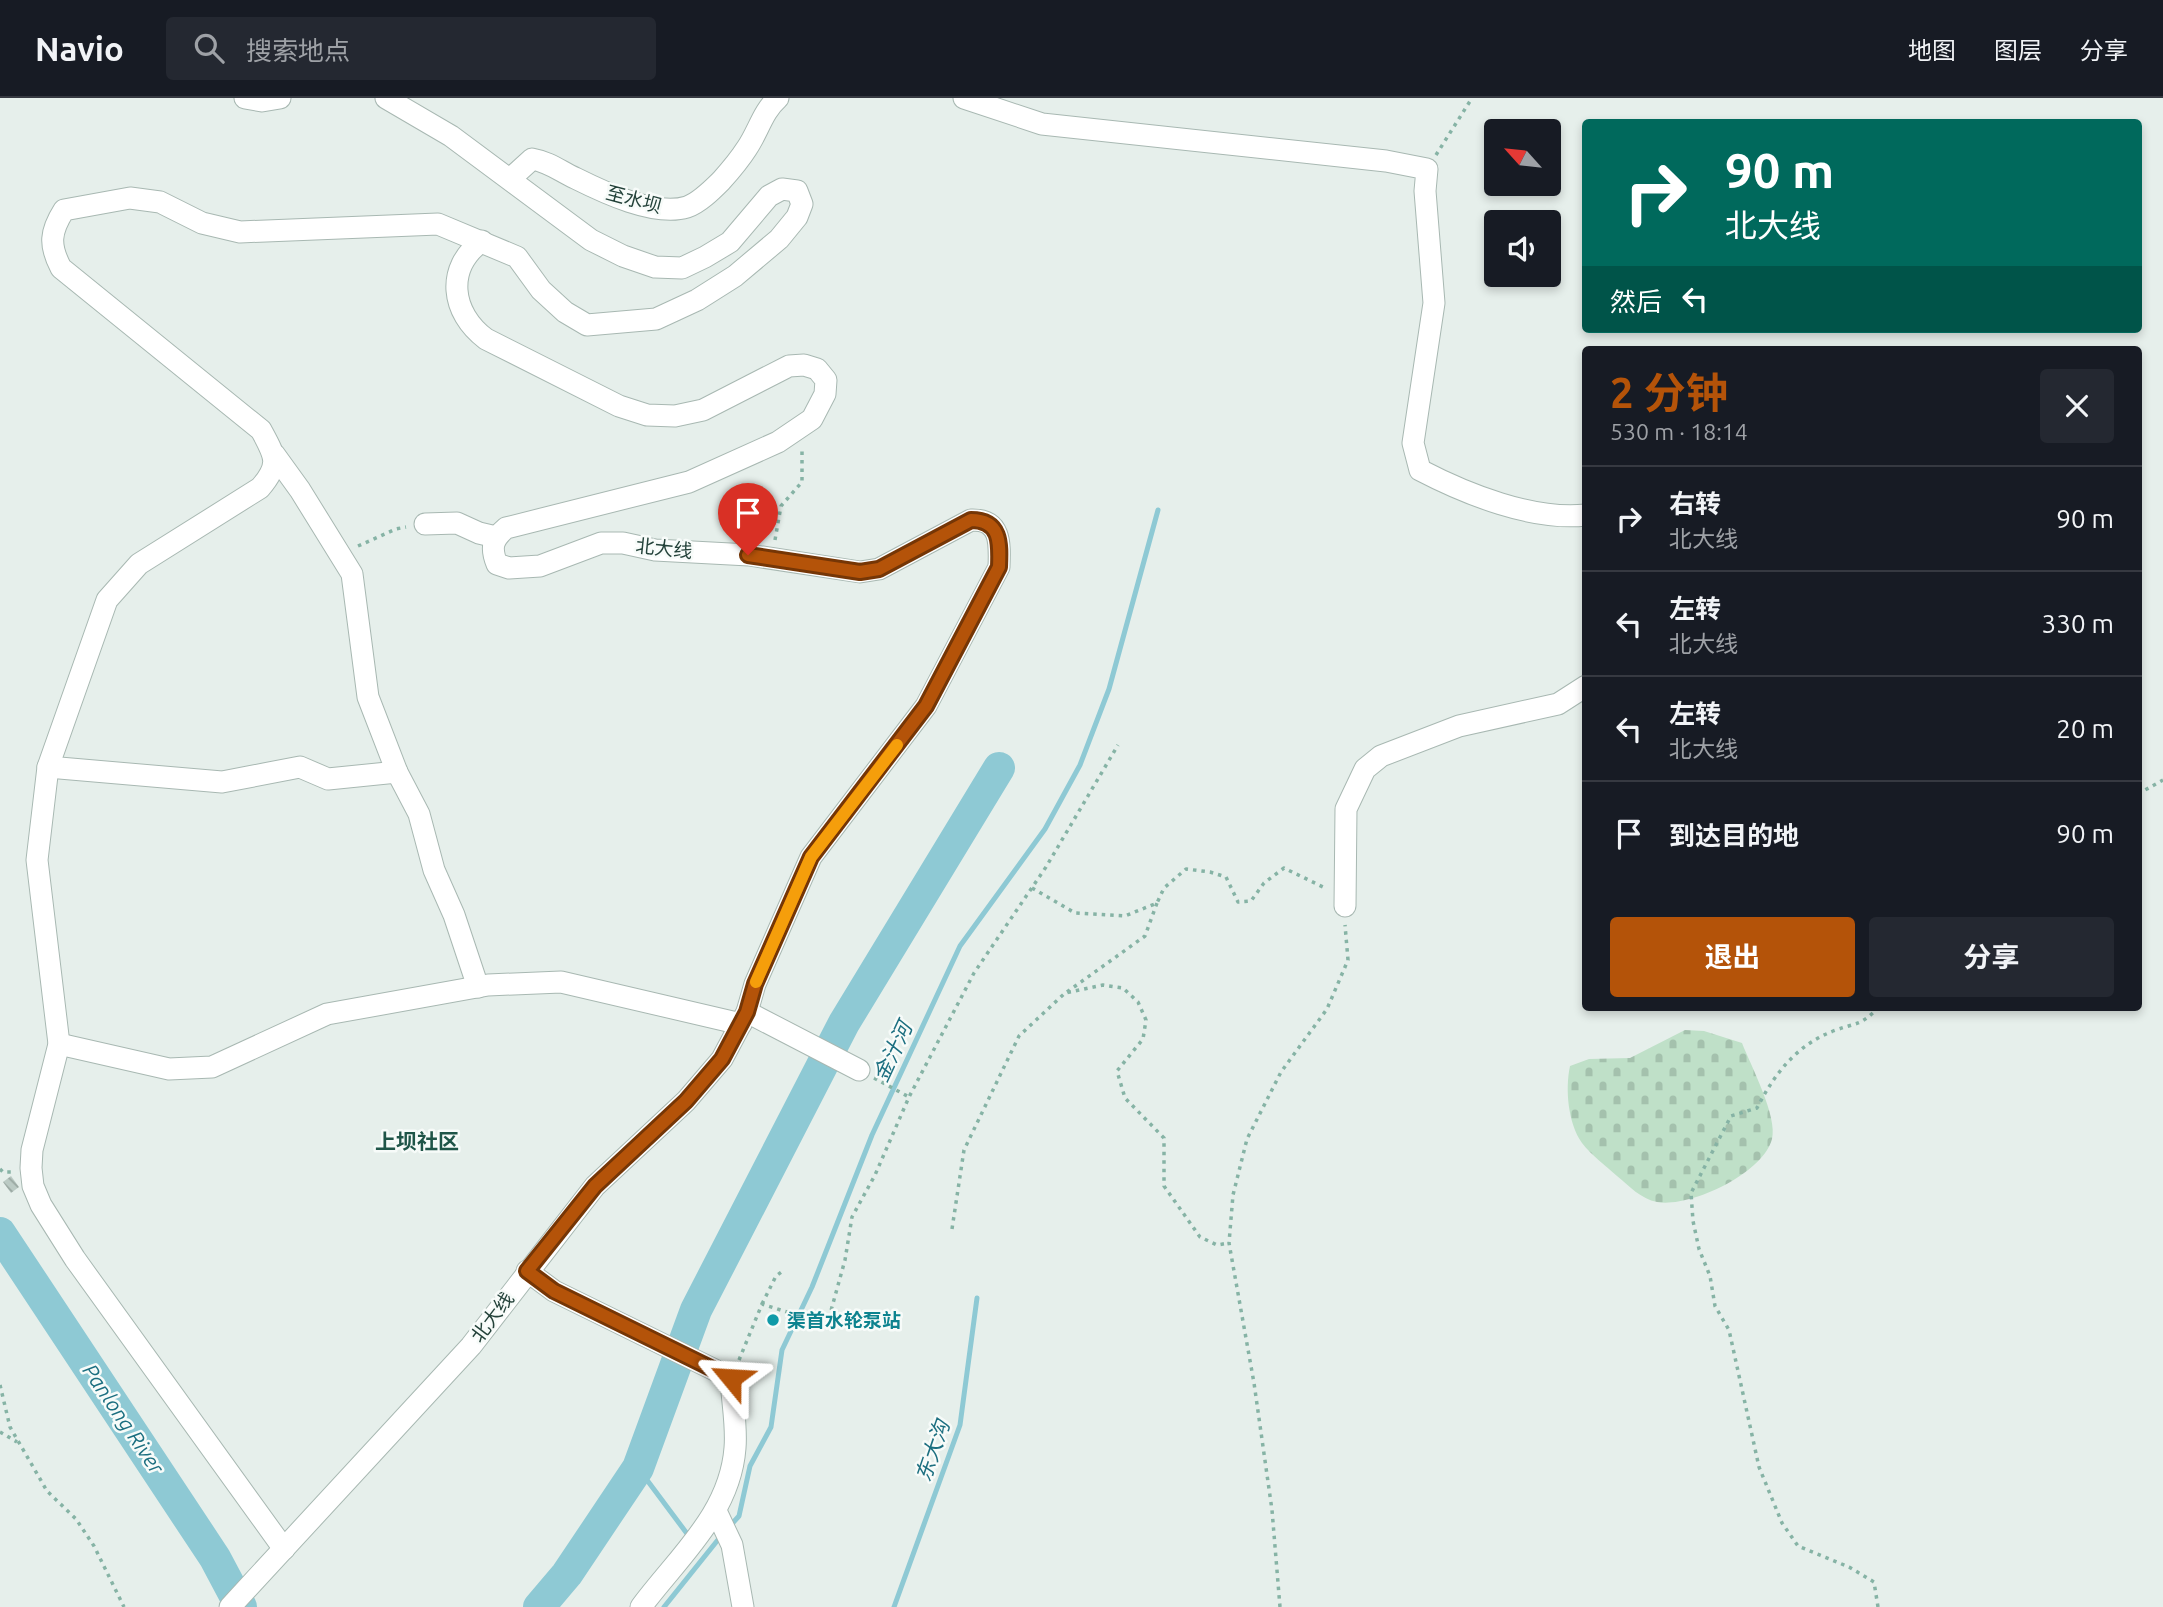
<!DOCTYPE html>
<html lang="zh">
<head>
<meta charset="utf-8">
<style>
	body { margin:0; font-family:Ubuntu,"Noto Sans SC",sans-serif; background:#242831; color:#f1f3f6; height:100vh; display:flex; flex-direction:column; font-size:26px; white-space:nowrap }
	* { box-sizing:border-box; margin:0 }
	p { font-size:23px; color:#9ea1a6 }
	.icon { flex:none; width:38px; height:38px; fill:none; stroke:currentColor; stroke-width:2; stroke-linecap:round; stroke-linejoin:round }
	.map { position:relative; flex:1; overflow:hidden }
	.side { position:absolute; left:1582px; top:248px; width:560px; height:665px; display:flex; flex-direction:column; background:#171b24; border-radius:7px; box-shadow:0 4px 10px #0003 }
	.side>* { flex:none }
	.guide { position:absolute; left:1582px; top:21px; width:560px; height:214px; border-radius:7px; box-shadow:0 4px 10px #0003; background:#00695c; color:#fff; overflow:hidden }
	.needle { width:46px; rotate:297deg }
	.buttons { position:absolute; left:1484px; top:21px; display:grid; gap:14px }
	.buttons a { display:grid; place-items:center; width:77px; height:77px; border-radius:7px; background:#171b24; box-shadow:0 4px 10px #0003; font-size:35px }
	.pin { position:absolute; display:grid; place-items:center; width:60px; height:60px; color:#fff; margin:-72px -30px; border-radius:50% 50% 50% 0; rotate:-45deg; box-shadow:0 0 7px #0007 }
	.pin .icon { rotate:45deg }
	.me { position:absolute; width:77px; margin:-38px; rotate:297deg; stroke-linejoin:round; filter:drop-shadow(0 0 5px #0008) }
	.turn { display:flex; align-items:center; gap:24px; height:147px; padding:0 28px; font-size:32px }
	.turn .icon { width:91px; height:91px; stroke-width:2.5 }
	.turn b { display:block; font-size:49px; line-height:60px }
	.then { display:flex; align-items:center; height:66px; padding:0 28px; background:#0003; gap:14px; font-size:26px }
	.round { display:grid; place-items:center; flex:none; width:74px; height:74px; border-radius:7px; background:#242831 }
	.overview { display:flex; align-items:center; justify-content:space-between; height:119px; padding:0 28px }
	h1 { font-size:42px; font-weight:700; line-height:52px; color:#b45309 }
	.action { display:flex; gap:14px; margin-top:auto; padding:14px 28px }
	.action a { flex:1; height:80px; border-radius:7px; background:#b45309; color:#fff; font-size:28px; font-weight:700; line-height:80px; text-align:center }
	.action a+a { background:#242831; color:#f1f3f6 }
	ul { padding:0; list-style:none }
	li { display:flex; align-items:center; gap:21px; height:105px; padding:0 28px; border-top:2px solid #363941 }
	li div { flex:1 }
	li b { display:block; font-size:26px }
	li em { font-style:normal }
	header { display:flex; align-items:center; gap:42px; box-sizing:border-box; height:98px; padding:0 35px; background:#171b24; border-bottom:2px solid #363941 }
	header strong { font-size:33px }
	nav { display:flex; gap:38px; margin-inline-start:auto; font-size:24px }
	.search { width:490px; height:63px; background:#242831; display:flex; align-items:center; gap:18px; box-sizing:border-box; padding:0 24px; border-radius:7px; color:#9ea1a6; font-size:26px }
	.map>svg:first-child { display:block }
	.cemetery { fill:url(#cemetery-stones) }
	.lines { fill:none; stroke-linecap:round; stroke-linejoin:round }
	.stream { stroke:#8ec9d4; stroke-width:5 }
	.river { stroke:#8ec9d4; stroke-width:32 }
	.building { fill:url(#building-back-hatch) }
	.minor-casing { stroke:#a8b8b2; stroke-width:23 }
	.path { stroke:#86b3a5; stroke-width:3.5; stroke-dasharray:3.5 5; stroke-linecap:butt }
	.minor { stroke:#fff; stroke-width:21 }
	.route-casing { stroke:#753606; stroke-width:18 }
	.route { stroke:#b45309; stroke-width:12 }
	.slow { stroke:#f59e0b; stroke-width:12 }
	.culture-dot { fill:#0f9aa8; stroke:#f7fbf9; stroke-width:2.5 }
	.labels { text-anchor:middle; stroke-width:5; stroke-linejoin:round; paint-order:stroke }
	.street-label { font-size:19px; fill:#24423a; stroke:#f7fbf9 }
	.culture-label { font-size:19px; font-weight:bold; fill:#0d838f; stroke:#f7fbf9; text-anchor:start }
	.water-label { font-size:21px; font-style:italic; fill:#1c6f80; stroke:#f7fbf9 }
	.neighbourhood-label { font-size:21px; font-weight:bold; fill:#1f5548; stroke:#f7fbf9 }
</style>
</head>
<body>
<header>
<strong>Navio</strong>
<div class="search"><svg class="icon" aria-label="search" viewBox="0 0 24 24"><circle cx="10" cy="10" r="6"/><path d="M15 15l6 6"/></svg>搜索地点</div>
<nav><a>地图</a><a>图层</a><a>分享</a></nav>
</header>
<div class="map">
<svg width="2163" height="1509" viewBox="0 0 2163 1509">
	<defs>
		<pattern id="cemetery-stones" width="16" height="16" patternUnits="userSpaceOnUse" patternTransform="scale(1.75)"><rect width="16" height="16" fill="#bfe0c8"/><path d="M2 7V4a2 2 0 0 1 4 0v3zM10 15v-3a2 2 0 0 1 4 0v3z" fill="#a4c1ad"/></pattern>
		<pattern id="building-back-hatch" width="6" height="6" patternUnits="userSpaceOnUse" patternTransform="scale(1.75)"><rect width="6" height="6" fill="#bbcac4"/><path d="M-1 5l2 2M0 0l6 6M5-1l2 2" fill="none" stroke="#98a6a0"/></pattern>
	</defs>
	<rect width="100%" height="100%" fill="#e6efeb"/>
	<path class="cemetery" d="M1685,932L1704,933L1742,945C1751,968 1778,1019 1772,1041C1763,1076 1689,1110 1657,1104C1641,1101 1629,1088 1617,1078C1606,1068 1591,1057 1582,1045C1568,1025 1565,991 1570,968L1589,961L1630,960Z"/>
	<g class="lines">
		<g class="stream">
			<path d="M638,1370L691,1441"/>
			<path d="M730,1428L739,1418L750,1368L771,1329L782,1252L812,1189L872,1037L960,848L1045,731L1080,667L1109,591L1158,412"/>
			<path d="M664,1509L721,1438"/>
			<path d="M894,1509L960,1327L977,1200"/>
		</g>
		<g class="river">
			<path d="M0,1135L215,1460L241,1509"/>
			<path d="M539,1509L567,1476L638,1370L696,1212L844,925L999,670"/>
		</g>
	</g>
	<path class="building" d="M11,1078L19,1089L11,1095L3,1084Z"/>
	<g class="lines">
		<defs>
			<g id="minor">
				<path d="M245,0L262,3L280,0"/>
				<path d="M964,0L1042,26L1386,63L1427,71L1425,93L1434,205L1413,345L1420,372C1466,396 1533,423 1586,417"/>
				<path d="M510,81L532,61C549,64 560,73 575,80C603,94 655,119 687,109C699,105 712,92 721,83C730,73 740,61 747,50C758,34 763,13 778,0"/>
				<path d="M274,356L300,392L352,476L368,599L397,674L419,716L434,772L454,817L478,889"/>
				<path d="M425,426L457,425L479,435L496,439"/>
				<path d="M48,669L222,684L300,669L328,681L397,674"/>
				<path d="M1345,808L1346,711L1365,671L1381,658L1459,628L1558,606L1586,588"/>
				<path d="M747,914L859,972"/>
				<path d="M59,946L169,971L212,969L327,916L488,887L561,884L741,926"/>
				<path d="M527,1173L554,1193L731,1280C732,1303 737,1328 735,1350C730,1416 678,1459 641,1509"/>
				<path d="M716,1413L732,1447L743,1509"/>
				<path d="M284,1451L75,1161L41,1107L33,1088L31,1070L32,1052L59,946L37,762L48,669L107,502L139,466L260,390C281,366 275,358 261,332L61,170C49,147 50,134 64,112L130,100L160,104L202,125L240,134L438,126L517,159L541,192L565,214L587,227L656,221L697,202L735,178L779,141L797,119L802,106L797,93L782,91L769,98L730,144L705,159L682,170L655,169L623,158L591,142L451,38L386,0"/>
				<path d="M230,1509L471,1248L595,1088L686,1003L722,961L747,914L755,886L811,759L926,608L999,469C1000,445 1001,421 971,422L879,471L860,474L749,457L655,452L623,445H601L540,468L509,470L497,466C490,449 493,441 506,430L689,384L778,344L812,321L825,296L826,282L817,271L804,267L789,268L703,312L675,318L647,317L619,308L486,241C451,215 445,170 482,143"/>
			</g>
		</defs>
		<use href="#minor" class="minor-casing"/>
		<g class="path">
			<path d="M1436,57L1472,0"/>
			<path d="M775,442L781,408L802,384V350"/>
			<path d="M358,448L396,431L406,429"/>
			<path d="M2138,696L2163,682"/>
			<path d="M1032,790L1075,815L1125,818L1157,805L1164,790L1186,771L1210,774L1226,779L1238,804L1251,803L1264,785L1284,770L1325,790"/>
			<path d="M1067,894L1145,838L1157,805"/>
			<path d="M874,980L909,999"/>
			<path d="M0,1071L3,1074H12"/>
			<path d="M952,1131L964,1052L1019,938L1065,895L1103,887L1123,890L1138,904L1146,922L1143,941L1117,973L1125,1000L1164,1040V1088L1200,1139L1217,1147L1229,1145"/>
			<path d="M762,1206L776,1178L784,1172"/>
			<path d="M739,1262L762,1206L827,1227L845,1162L852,1119L875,1077L909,999L974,875L1046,769L1118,647"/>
			<path d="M0,1287L10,1329L47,1393L76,1421L94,1448L124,1509"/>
			<path d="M0,1334L17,1344"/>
			<path d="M1280,1509L1272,1412L1254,1285L1229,1145L1233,1097L1247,1041L1281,974L1327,911L1348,862L1345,827"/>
			<path d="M1878,1509L1874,1484L1849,1469L1798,1448L1782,1425L1759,1369L1729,1232L1715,1208L1710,1178L1699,1151L1693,1123L1691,1095L1731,1018L1757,1010C1775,975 1797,946 1836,932C1858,924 1860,928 1878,910"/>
		</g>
		<use href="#minor" class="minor"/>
	</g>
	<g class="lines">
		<defs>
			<path id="route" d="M731,1280L554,1193L527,1173L595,1088L686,1003L722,961L747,914L755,886L811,759L926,608L999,469C1000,445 1001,422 971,422L879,471L860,474L748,457"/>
		</defs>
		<use href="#route" class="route-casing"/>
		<use href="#route" class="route"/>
		<path class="slow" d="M756,884L811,759L897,647"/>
	</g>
	<circle class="culture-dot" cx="773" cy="1222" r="7"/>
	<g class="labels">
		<g class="street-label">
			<text transform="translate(634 101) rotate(15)" y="7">至水坝</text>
			<text transform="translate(664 450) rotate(6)" y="7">北大线</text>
			<text transform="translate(492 1219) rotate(-53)" y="7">北大线</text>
		</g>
		<g class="culture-label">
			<text x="787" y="1229">渠首水轮泵站</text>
		</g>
		<g class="water-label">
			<text transform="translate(893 954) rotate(-65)" y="7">金汁河</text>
			<text transform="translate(123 1321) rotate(56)" y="7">Panlong River</text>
			<text transform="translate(933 1353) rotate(-71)" y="7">东大沟</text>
		</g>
		<g class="neighbourhood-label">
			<text x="417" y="1051">上坝社区</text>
		</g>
	</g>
</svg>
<div class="buttons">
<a><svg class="needle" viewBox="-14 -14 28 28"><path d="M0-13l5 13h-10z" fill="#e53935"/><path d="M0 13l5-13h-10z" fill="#9ea1a6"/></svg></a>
<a><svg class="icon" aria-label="sound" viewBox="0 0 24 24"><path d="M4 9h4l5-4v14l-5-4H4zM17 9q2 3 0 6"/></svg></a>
</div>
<div class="pin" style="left:748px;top:457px;background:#d93025"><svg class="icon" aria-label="arrive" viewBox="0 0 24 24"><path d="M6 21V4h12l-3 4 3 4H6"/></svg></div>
<svg class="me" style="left:731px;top:1280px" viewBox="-20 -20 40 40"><path d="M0-17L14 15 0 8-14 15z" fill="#b45309" stroke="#fff" stroke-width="4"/></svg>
<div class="guide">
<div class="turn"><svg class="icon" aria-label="right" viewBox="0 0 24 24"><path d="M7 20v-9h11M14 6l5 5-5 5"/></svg><div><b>90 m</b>北大线</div></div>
<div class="then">然后<svg class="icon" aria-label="left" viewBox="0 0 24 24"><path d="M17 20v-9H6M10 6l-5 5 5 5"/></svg></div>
</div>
<section class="side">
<div class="overview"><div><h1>2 分钟</h1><p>530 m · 18:14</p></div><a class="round"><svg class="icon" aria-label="close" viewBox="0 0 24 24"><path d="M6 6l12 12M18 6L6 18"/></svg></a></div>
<ul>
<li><svg class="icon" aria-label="right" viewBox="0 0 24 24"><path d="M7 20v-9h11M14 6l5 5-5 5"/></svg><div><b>右转</b><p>北大线</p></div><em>90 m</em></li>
<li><svg class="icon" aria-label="left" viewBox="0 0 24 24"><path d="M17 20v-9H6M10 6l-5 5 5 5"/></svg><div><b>左转</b><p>北大线</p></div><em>330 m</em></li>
<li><svg class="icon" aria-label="left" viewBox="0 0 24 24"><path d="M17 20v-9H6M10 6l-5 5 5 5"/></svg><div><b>左转</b><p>北大线</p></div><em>20 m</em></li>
<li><svg class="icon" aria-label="arrive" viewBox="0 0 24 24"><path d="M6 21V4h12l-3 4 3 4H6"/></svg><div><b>到达目的地</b></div><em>90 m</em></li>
</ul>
<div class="action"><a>退出</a><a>分享</a></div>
</section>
</div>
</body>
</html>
